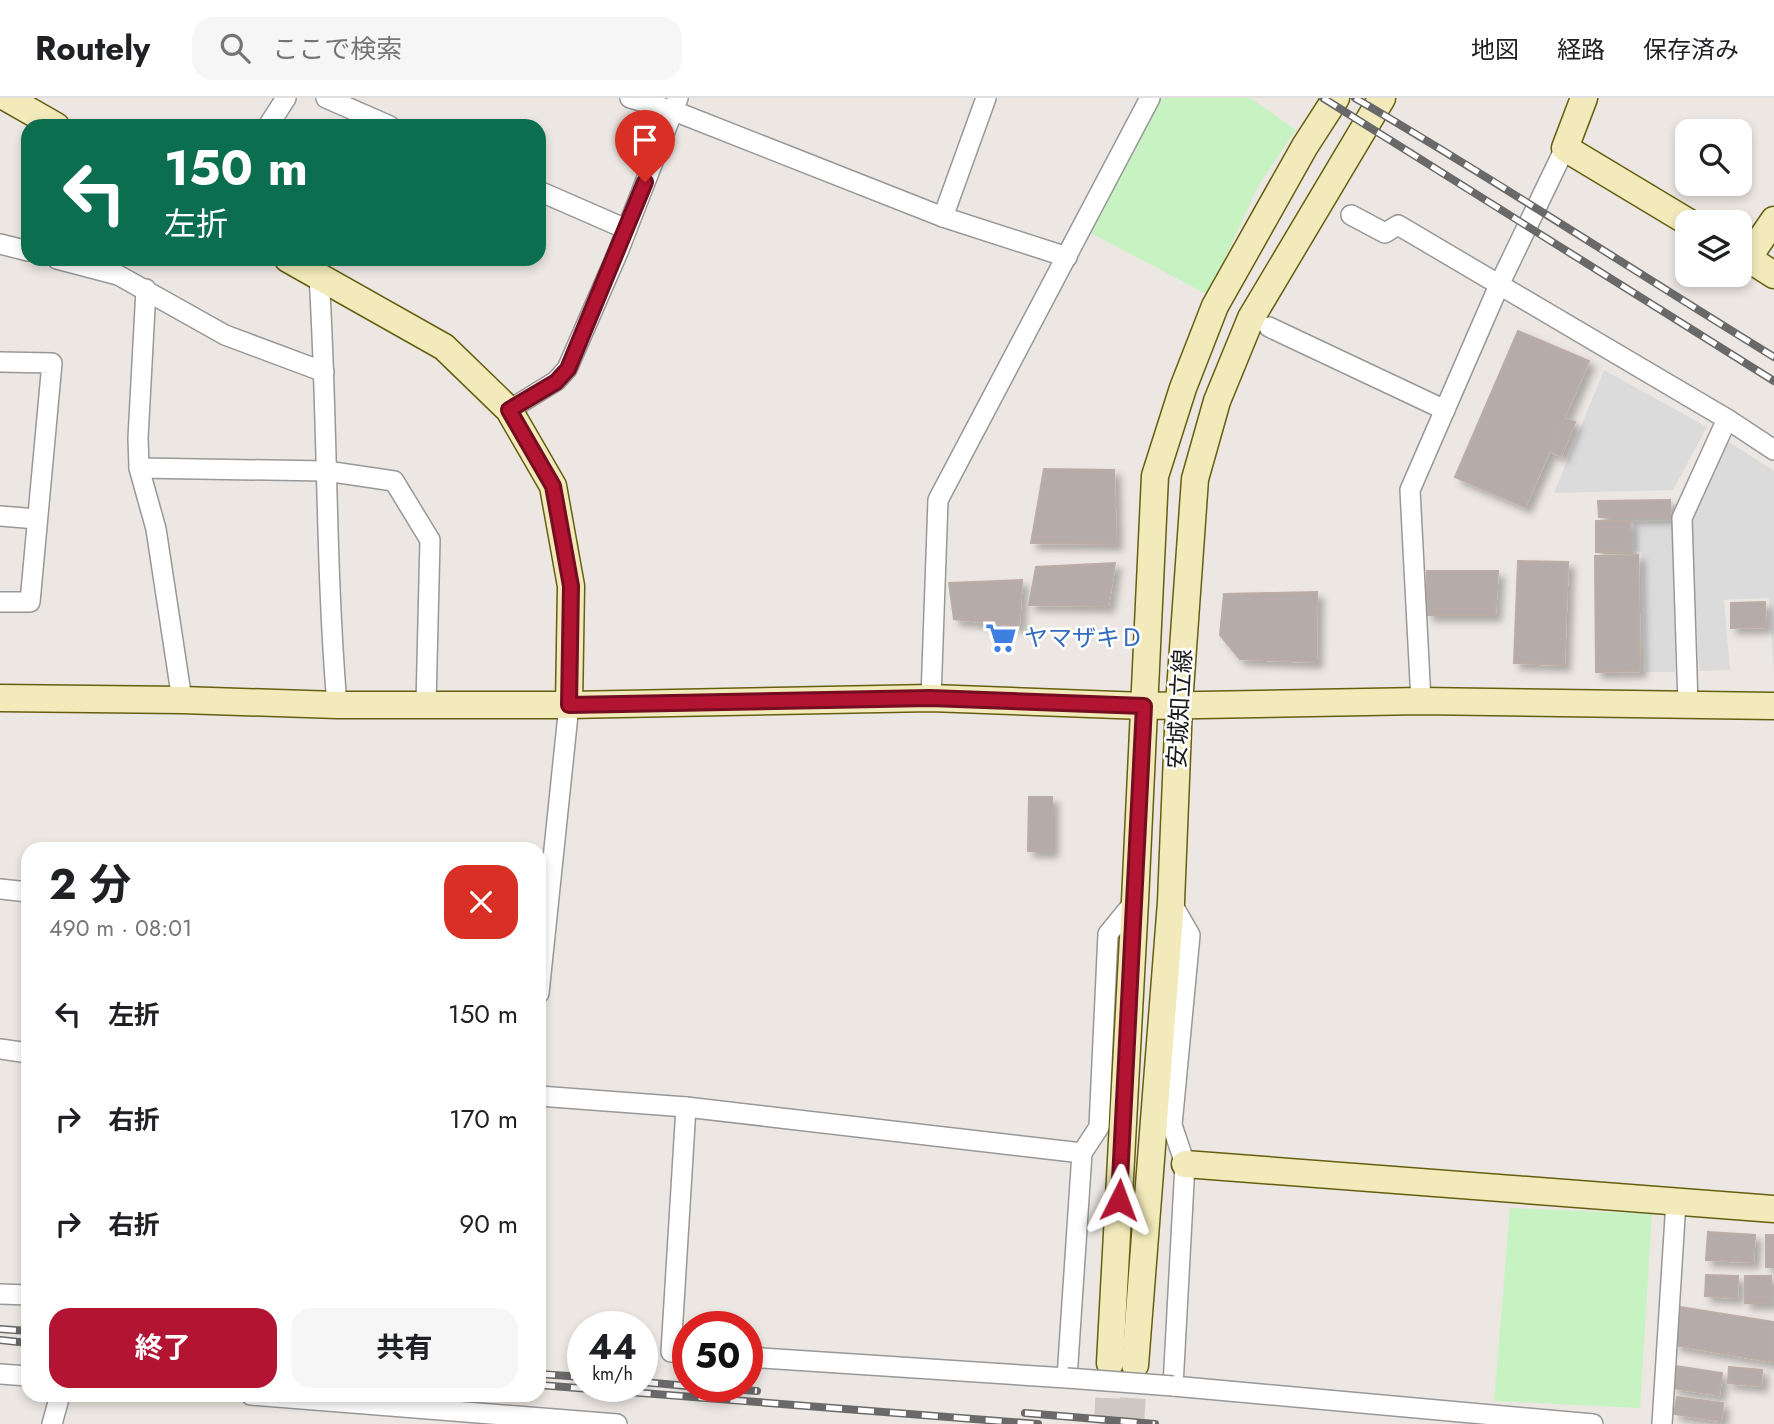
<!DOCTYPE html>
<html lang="ja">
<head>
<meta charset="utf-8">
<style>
	body { margin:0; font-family:Jost,"Noto Sans JP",sans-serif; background:#f6f6f6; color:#202124; height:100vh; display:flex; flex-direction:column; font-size:26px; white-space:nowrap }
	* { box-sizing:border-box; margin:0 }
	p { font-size:23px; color:#757577 }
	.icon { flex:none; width:38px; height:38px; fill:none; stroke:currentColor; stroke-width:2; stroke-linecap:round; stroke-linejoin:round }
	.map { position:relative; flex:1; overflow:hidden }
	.panel { position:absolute; left:21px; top:744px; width:525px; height:560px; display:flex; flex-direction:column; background:#fff; border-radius:21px; box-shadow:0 4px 10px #0003 }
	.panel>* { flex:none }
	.guide { position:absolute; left:21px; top:21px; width:525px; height:147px; border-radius:21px; box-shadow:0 4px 10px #0003; background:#0b6e4f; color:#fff; overflow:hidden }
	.controls { position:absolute; left:1675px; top:21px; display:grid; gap:14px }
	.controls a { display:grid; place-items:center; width:77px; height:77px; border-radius:14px; background:#fff; box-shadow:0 4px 10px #0003; font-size:35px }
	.speed { position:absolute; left:567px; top:1213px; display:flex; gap:14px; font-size:35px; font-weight:700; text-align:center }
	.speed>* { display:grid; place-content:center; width:91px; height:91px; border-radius:50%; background:#fff; box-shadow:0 4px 10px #0003; line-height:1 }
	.speed small { font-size:18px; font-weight:400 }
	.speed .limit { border:10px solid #d22; background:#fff; color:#111 }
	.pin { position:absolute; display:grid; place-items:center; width:60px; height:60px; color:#fff; margin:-72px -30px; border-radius:50% 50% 50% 0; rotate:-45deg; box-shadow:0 0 7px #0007 }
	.pin .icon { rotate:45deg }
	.me { position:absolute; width:77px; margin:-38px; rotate:3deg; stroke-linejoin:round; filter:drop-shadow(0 0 5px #0008) }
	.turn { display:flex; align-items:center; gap:24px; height:147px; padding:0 28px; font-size:32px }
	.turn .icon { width:91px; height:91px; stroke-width:2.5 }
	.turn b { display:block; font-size:49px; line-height:60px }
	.round { display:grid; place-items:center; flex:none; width:74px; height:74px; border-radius:21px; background:#f6f6f6 }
	.overview { display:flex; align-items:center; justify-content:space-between; height:119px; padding:0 28px }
	h1 { font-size:42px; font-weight:700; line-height:52px }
	.primary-button { display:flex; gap:14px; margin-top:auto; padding:14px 28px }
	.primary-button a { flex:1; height:80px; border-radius:21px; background:#b21431; color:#fff; font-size:28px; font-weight:700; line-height:80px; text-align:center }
	.primary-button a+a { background:#f6f6f6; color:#202124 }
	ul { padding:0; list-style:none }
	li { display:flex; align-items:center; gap:21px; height:105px; padding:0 28px }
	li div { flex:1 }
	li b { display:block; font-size:26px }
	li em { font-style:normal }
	header { display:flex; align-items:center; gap:42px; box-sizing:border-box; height:98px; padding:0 35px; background:#fff; border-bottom:2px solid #e0e0e0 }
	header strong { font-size:33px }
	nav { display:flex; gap:38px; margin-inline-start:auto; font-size:24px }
	.search { width:490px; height:63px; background:#f6f6f6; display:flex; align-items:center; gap:18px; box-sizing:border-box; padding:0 24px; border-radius:21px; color:#757577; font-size:26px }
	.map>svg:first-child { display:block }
	.park { fill:#c7f3c2 }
	.parking { fill:#dbdbdb }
	.building { fill:#b5aba8; stroke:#bcaca6; stroke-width:2; filter:url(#shadow) }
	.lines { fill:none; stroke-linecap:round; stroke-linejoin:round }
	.secondary-tunnel { stroke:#cdc8c4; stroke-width:26; stroke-dasharray:26 13; stroke-linecap:butt }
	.street-casing { stroke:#989898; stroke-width:22 }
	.secondary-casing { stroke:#655f10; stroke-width:29 }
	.street { stroke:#fff; stroke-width:19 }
	.secondary { stroke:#f2eaba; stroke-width:26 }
	.rail-casing { stroke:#696969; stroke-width:8 }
	.rail { stroke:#fff; stroke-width:5; stroke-dasharray:16; stroke-linecap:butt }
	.street-bridge-casing { stroke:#989898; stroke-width:22; stroke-linecap:butt }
	.street-bridge { stroke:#fff; stroke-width:19 }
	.route-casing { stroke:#740d20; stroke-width:18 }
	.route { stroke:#b21431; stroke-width:12 }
	.labels { text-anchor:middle; stroke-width:5; stroke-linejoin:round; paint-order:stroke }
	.shop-label { font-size:24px; fill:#366cbe; stroke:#fff; text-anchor:start }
	.street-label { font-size:24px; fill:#1b1b1b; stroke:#fff }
</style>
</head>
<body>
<header>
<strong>Routely</strong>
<div class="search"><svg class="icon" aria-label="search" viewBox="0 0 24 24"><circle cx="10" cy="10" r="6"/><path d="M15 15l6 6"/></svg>ここで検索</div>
<nav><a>地図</a><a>経路</a><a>保存済み</a></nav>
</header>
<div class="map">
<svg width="1774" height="1326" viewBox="0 0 1774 1326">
	<defs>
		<filter id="shadow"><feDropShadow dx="6" dy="6" stdDeviation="3.5" flood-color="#0004"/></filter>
	</defs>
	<rect width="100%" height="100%" fill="#ece7e2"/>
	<g class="park">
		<path d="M1157,0H1250L1296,32L1258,88L1208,197L1089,134Z"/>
		<path d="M1510,1110L1652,1116L1640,1310L1494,1303Z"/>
	</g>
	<g class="parking">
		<path d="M1604,272L1707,329L1673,392L1554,395Z"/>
		<path d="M1726,342L1774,373V575L1769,500L1724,502L1730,572L1699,573L1691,416Z"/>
		<path d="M1673,423L1675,574H1646L1642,454L1634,453V424Z"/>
	</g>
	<g class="building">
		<path d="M1518,233L1589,263L1525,409L1455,379Z"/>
		<path d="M1564,320L1575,324L1561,358L1550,353Z"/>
		<path d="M1044,371L1114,372L1116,446L1031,445Z"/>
		<path d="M1670,402L1671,419H1599L1598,403Z"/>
		<rect x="1596" y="423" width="34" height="31"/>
		<path d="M1638,457L1640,573L1596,574L1595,458Z"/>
		<path d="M1518,463L1568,464L1564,567L1514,565Z"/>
		<path d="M1115,465L1108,508L1029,507L1036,469Z"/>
		<path d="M1427,473H1498L1495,517H1427Z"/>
		<path d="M1022,482L1019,528L954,521L949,485Z"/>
		<path d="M1317,494L1316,564L1240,561L1220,537L1224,496Z"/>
		<path d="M1765,504L1766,529L1731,530V505Z"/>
		<path d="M1029,699H1052V753H1028Z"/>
		<path d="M1708,1134L1755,1137L1753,1164L1706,1162Z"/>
		<rect x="1766" y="1137" width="8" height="32"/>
		<path d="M1706,1177L1738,1178L1737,1200L1705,1198Z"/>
		<rect x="1745" y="1178" width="26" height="27"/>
		<path d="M1680,1209L1774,1224V1264L1674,1247Z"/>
		<path d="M1675,1268L1722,1275L1719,1297L1672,1290Z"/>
		<path d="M1729,1269L1762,1272L1761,1288L1728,1285Z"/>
		<path d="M1677,1299L1723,1305L1721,1323L1674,1316Z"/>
	</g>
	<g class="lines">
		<g class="secondary-tunnel">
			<path d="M1107,1326L1110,1265"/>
			<path d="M1131,1326L1135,1267"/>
		</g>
		<defs>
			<g id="street">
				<path d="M326,0L390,28"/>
				<path d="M630,0L674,13L943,119L1067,159"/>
				<path d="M268,28L286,0"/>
				<path d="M539,93L626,131"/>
				<path d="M1351,117L1385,135L1398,127L1727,321L1774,352"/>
				<path d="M943,119L986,0"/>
				<path d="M0,146L28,153"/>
				<path d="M57,161L118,177L225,237L324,274"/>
				<path d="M319,178C328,321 325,464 337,607"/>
				<path d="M146,191L138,340L139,370L156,431L182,602"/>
				<path d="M1269,229L1445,312"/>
				<path d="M0,264L52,265L30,504H0"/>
				<path d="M509,312L556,283L567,271L618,154L678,0"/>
				<path d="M139,370L326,373L394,383L430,442L426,606"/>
				<path d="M0,418L37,421"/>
				<path d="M931,600L938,402L1150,0"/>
				<path d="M1421,603L1410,392L1500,185L1565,50"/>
				<path d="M1688,607L1682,420L1727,321"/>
				<path d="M0,791L28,794"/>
				<path d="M1171,804L1190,837L1172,1027L1185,1066L1173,1288L1593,1326"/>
				<path d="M539,895L569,607"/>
				<path d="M0,951L28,955"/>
				<path d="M539,998L686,1009L1082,1055"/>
				<path d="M686,1009L671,1254L688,1255"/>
				<path d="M0,1196L28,1197"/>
				<path d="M747,1259L1067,1280L1082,1055L1099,1029L1108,836L1135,803"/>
				<path d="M0,1276L28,1278"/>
				<path d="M251,1297L617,1326"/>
				<path d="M52,1326L60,1297"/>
				<path d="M1662,1326L1676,1103"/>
			</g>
			<g id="secondary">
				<path d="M7,0L56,28"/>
				<path d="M1584,0L1565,50L1688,124"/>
				<path d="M1740,155L1774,177"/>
				<path d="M1748,160L1774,122"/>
				<path d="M288,161L444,249L509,312L553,388L571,488L569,607"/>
				<path d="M0,600L182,602L337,607H569L931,600L1144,608L1421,603L1774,608"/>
				<path d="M1185,1066L1774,1111"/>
				<path d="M1110,1265L1135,803L1155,378L1183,290L1215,208L1305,48L1336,0"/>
				<path d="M1135,1267L1171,804L1179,607L1195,381L1217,303L1251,220L1382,0"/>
			</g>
		</defs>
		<use href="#street" class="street-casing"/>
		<use href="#secondary" class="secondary-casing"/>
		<use href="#street" class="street"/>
		<use href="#secondary" class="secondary"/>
		<defs>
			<g id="rail">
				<path d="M1323,0L1774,283"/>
				<path d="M1355,0C1497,83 1634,173 1774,259"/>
				<path d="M0,1231L28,1233"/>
				<path d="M0,1242L28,1245"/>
				<path d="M539,1276L583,1279"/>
				<path d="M642,1284L688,1288"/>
				<path d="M539,1287L1038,1326"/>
				<path d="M691,1288L757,1293"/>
				<path d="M1025,1315L1155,1326"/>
			</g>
		</defs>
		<use href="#rail" class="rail-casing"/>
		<use href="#rail" class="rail"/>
		<defs>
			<path id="street-bridge" d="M1067,1280L1173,1288"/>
		</defs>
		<use href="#street-bridge" class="street-bridge-casing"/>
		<use href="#street-bridge" class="street-bridge"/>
	</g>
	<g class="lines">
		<defs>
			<path id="route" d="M645,84L568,271L556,284L509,312L553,388L571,488L569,607L930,600L1144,608L1119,1102"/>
		</defs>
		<use href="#route" class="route-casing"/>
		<use href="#route" class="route"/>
	</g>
	<defs>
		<symbol id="supermarket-bare" viewBox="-9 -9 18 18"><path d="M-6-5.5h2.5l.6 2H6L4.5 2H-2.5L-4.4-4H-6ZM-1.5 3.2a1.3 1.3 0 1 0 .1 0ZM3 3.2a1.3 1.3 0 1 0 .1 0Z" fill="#3f7fe0" stroke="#fff" stroke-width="2.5" paint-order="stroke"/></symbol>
	</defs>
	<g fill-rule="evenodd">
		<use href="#supermarket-bare" x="979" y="518" width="44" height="44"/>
	</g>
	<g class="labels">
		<g class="shop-label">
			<text x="1024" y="548">ヤマザキＤ</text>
		</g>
		<g class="street-label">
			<text transform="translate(1180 611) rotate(-87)" y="8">安城知立線</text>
		</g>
	</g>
</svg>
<div class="controls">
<a><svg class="icon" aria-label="search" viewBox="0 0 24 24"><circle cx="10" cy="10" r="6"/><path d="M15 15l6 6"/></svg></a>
<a><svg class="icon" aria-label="layers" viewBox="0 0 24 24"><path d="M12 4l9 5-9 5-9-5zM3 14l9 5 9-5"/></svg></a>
</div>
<div class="speed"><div>44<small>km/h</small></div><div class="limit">50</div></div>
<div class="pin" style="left:645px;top:84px;background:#d93025"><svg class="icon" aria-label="arrive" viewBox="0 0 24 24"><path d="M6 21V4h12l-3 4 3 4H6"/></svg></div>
<svg class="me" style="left:1119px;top:1102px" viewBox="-20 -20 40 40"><path d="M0-17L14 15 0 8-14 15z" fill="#b21431" stroke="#fff" stroke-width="4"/></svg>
<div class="guide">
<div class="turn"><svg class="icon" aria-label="left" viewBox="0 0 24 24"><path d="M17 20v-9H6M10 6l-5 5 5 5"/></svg><div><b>150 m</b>左折</div></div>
</div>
<section class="panel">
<div class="overview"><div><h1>2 分</h1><p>490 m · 08:01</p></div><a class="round" style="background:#d93025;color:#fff"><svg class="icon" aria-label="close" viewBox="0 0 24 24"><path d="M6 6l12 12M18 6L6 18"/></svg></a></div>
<ul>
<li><svg class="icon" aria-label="left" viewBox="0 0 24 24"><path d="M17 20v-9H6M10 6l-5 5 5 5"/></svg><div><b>左折</b></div><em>150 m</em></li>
<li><svg class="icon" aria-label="right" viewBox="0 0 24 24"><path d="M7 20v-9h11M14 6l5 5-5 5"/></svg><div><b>右折</b></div><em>170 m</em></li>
<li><svg class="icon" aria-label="right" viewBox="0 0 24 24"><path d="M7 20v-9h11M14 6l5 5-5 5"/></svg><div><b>右折</b></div><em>90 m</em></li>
</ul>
<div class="primary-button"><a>終了</a><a>共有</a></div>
</section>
</div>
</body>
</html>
